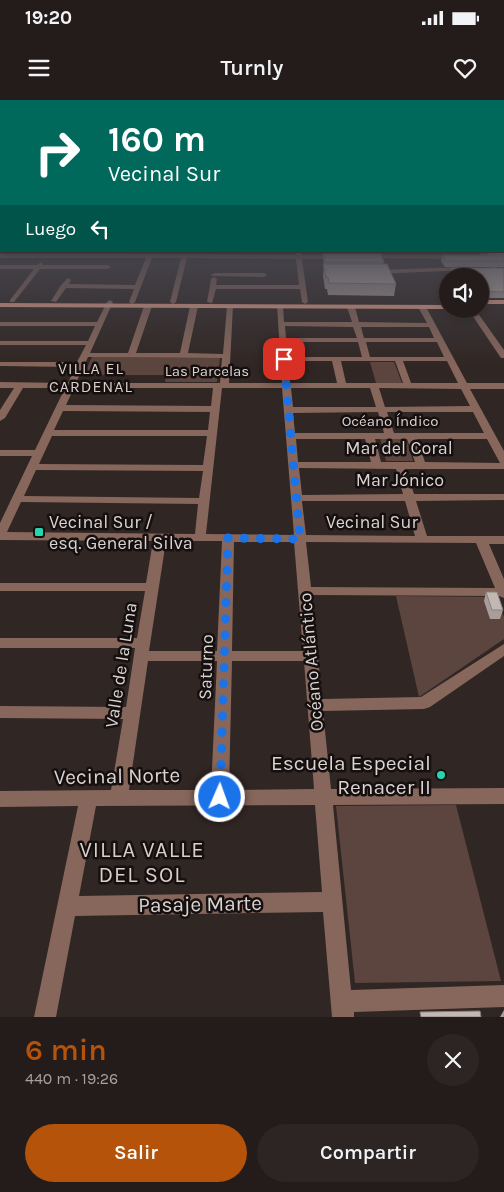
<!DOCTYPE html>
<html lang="es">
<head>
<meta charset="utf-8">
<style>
	body { margin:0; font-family:Karla,sans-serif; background:#2c2523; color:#f1f3f6; height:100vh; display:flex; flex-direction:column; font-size:19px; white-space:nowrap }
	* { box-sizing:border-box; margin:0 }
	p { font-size:16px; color:#a3a1a2 }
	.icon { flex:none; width:28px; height:28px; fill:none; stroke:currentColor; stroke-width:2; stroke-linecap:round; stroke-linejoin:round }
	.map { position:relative; height:917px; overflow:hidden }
	.sheet { display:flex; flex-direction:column; background:#241c1a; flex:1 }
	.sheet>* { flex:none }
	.hud { position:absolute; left:0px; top:0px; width:505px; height:152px; box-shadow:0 2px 8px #0003,0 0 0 1px #413a39; background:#00695c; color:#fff; overflow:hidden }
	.controls { position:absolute; left:439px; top:168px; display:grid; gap:10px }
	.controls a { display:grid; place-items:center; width:50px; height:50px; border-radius:50%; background:#241c1a; box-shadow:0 2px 8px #0003,0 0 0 1px #413a39; font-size:25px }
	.pin { position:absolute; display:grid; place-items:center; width:42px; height:42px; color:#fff; margin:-21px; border-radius:10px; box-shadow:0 2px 8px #0006 }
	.me { position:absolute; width:55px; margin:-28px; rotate:2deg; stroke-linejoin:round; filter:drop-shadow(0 0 4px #0008) }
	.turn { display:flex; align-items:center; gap:18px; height:105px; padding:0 25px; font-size:22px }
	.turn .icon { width:65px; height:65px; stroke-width:2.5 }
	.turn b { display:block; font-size:35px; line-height:42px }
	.then { display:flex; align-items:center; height:48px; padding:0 25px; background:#0003; gap:10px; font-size:19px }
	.round { display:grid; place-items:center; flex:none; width:52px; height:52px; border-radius:26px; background:#2c2523 }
	.overview { display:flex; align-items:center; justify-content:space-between; height:85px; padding:0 25px }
	h1 { font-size:30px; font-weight:600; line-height:38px; color:#b45309 }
	.action { display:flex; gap:10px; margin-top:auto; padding:10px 25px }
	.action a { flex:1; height:58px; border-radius:30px; background:#b45309; color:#fff; font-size:20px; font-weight:600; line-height:58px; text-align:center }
	.action a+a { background:#2c2523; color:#f1f3f6 }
	.status { display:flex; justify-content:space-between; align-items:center; height:35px; padding:0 25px; background:#241c1a; direction:ltr }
	.status svg { height:14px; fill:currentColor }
	header { display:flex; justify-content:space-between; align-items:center; height:65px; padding:0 25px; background:#241c1a; font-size:22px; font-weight:600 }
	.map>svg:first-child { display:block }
	.green { fill:#5c453e }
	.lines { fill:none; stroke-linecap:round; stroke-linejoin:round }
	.minor { fill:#87665b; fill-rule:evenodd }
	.major { fill:#e6a18c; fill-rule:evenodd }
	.wall { fill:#a89d9a }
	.building { fill:#c3b7b3; stroke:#88807d }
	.route { stroke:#1a73e8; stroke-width:9; stroke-dasharray:0 16.2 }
	.poi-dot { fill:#26d5ae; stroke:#15100f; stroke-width:2 }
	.labels { text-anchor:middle; stroke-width:5; stroke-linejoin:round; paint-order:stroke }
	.far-street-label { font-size:15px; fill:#d9d3d1; stroke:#15100f }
	.far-neighbourhood-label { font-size:16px; letter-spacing:1px; fill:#dbceca; stroke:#15100f }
	.street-label { font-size:18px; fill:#d9d3d1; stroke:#15100f }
	.poi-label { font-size:18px; fill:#d9d3d1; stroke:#15100f; text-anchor:start }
	.near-poi-label { font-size:21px; fill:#d9d3d1; stroke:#15100f; text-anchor:end }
	.near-street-label { font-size:21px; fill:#d9d3d1; stroke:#15100f }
	.near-neighbourhood-label { font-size:22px; letter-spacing:1px; fill:#dbceca; stroke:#15100f }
</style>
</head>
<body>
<div class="status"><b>19:20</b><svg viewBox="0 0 49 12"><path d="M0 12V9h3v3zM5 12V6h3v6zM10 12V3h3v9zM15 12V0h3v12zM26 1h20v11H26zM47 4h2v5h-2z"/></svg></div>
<header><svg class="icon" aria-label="menu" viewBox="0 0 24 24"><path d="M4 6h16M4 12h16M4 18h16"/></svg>Turnly<svg class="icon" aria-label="heart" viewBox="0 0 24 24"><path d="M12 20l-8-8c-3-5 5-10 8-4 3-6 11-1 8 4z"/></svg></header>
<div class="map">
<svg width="504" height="917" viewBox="0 0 504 917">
	<rect width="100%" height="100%" fill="#302623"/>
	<g class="green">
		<path d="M92,257L220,258L217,282H165L166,275H84Z"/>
		<path d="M370,262H394L402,283H376Z"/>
		<path d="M380,338H406L413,361H386Z"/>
		<path d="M396,496L496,497L504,517V539L419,597Z"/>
		<path d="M456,705L501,881L355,883L336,706Z"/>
	</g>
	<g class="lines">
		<g class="minor">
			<rect x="0" y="144" width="1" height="4"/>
			<path d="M295,151H301L302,155H338L341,157L338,159H302L308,202L305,204L302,202L300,189H216L212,203L207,202L211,179L214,177L217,179L216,185H299L296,159L187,158L176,202L173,204L170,202L181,158H152L135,202L132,204L129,202L134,189L66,188L56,202L51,201L61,185L68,178L71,180L69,184L135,185L146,158H0V154L296,155Z"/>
			<path d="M478,151H484L504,175V181Z"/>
			<path d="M366,155H458L461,157L458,159L364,158Z"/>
			<path d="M41,162L43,165H108L111,167L108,169H40L14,202H10V200L34,169H0V165H37Z"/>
			<path d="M467,167L469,168V170L374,174L371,172L374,170Z"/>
			<path d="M214,173H264L267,175L264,177L212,176L211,175Z"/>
			<path d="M110,200L113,202L90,253H128L144,206L148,204L152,206L136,253H180L190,206L194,204L198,206L188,253L223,254L227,206L233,205L229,283H282L277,205L283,206L284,222H352L347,207L351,205L355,207L359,222L427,223L418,207L422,205L426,207L467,283H504V289H470L504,351V369H406L414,394H504V400L416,401L427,436H504V444H489L504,479V498L499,496L312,495L322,599L421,597L504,544V556L430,607L424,609L323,611L331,689L504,688V704L333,705L351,890L504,885V907L354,912V917H332L323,812L75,816L56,917H34L78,706L0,707V691L111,690L123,619L0,618V606L126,607L135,548H0V538H137L145,491H0V483H146L153,441L0,440V423L32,356H0V350H35L65,288H23L5,318L0,321V310L14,288H0V282L68,283L75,267L0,266V262H77L86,245H0V241H88L95,226H0V222H97L107,202ZM285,226L353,227L357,238H286ZM361,227H429L434,238H364ZM286,242H358L362,257H288ZM366,242H437L444,257H370ZM88,257L222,258L220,283H76ZM288,261H332L337,283H290ZM341,261H395L403,283H346ZM403,261H447L458,283H411ZM74,288H213L211,306L66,305ZM222,288H282L294,435L206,434ZM291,288H370L376,307H293ZM379,288L461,289L470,306L385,307ZM63,311L210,312L208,330H54ZM378,312L384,333H295L293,313ZM387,312H473L484,333H394ZM52,336H207L203,365L39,364ZM296,339H365L371,362H298ZM375,339H407L415,362H381ZM417,339H487L500,363L425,362ZM299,368L396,369L403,394L302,395ZM36,370L203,371L199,398L24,396ZM302,401H405L415,436L306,435ZM21,402L198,404L195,434L7,432ZM166,441H222L217,551H149ZM234,442H294L303,551H232ZM306,442L476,443L495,488L311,487ZM148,561H217L211,690H129ZM232,561H304L314,689L229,690ZM315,705L322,792L79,796L96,706Z"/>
			<path d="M468,209H475L504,250V258H501Z"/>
		</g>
		<g class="major">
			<rect x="480" y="200" width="24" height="4"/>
			<path d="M0,203L448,205V209H449H448L0,207Z"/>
		</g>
	</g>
	<g class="wall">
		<path d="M456,151H480L478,153H457Z"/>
		<path d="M504,151V167H445L441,161L442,155H487Z"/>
		<path d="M323,154L384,162L383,164L396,184L394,196L328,195L327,189H325L323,176L324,164L323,160Z"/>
		<path d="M451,168H504V198H480V176H451L450,174Z"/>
		<path d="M486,492L503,510L500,519H490L484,501Z"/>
		<path d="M504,910V917H500Z"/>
	</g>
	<g class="building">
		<path d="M491,151H504V161H446L442,155H487Z"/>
		<path d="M323,154H381L384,162H325Z"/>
		<path d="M323,164H387L396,184L329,183L328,177H326Z"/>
		<path d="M451,168H504V192L480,191V176H456Z"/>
		<path d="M486,492H497L503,510H492Z"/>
		<path d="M480,911L481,917H421L420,912Z"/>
	</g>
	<linearGradient id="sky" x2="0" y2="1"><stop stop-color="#1a1513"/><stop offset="0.52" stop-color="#484750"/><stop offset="1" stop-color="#484750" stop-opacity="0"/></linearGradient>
	<rect width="504" height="268" fill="url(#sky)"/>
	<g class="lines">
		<path class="route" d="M220,697L228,438L300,439L284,259"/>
	</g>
	<g class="poi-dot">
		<rect x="34" y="427" width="10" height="10" rx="2.5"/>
		<circle cx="441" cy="675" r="5"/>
	</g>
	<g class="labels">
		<g class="far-street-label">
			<text x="207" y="276">Las Parcelas</text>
			<text x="390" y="326">Océano Índico</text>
		</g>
		<g class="far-neighbourhood-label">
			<text x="91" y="274">VILLA EL<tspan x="91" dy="18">CARDENAL</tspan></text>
		</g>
		<g class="street-label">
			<text x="399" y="354">Mar del Coral</text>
			<text x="400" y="386">Mar Jónico</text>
			<text x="372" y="428">Vecinal Sur</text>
			<text transform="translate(311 562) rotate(-95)" y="6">Océano Atlántico</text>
			<text transform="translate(121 565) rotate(-81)" y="6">Valle de la Luna</text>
			<text transform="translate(206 567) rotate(-88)" y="6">Saturno</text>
		</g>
		<g class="poi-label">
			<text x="49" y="428">Vecinal Sur /<tspan x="49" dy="21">esq. General Silva</tspan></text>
		</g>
		<g class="near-poi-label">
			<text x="431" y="670">Escuela Especial<tspan x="431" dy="24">Renacer II</tspan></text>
		</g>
		<g class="near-street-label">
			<text transform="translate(117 676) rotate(-1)" y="7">Vecinal Norte</text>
			<text transform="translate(200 804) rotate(-1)" y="7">Pasaje Marte</text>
		</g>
		<g class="near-neighbourhood-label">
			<text x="142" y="757">VILLA VALLE<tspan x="142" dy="25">DEL SOL</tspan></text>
		</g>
	</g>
</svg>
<div class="controls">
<a><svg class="icon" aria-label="sound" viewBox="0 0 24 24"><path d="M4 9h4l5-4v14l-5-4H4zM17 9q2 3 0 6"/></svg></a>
</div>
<div class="pin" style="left:284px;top:259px;background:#d93025"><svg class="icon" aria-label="arrive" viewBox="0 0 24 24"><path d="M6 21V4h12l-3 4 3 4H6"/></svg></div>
<svg class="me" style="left:220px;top:697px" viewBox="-20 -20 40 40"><circle r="17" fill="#1a73e8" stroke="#fff" stroke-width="3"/><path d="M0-11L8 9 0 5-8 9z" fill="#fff"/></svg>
<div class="hud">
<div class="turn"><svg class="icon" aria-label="right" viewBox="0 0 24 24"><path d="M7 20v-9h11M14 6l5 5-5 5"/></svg><div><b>160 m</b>Vecinal Sur</div></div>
<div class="then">Luego<svg class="icon" aria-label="left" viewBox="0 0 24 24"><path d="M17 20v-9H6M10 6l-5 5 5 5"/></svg></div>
</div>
</div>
<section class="sheet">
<div class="overview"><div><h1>6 min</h1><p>440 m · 19:26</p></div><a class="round"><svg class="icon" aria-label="close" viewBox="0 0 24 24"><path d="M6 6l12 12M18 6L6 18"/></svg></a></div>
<div class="action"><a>Salir</a><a>Compartir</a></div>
</section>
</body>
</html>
